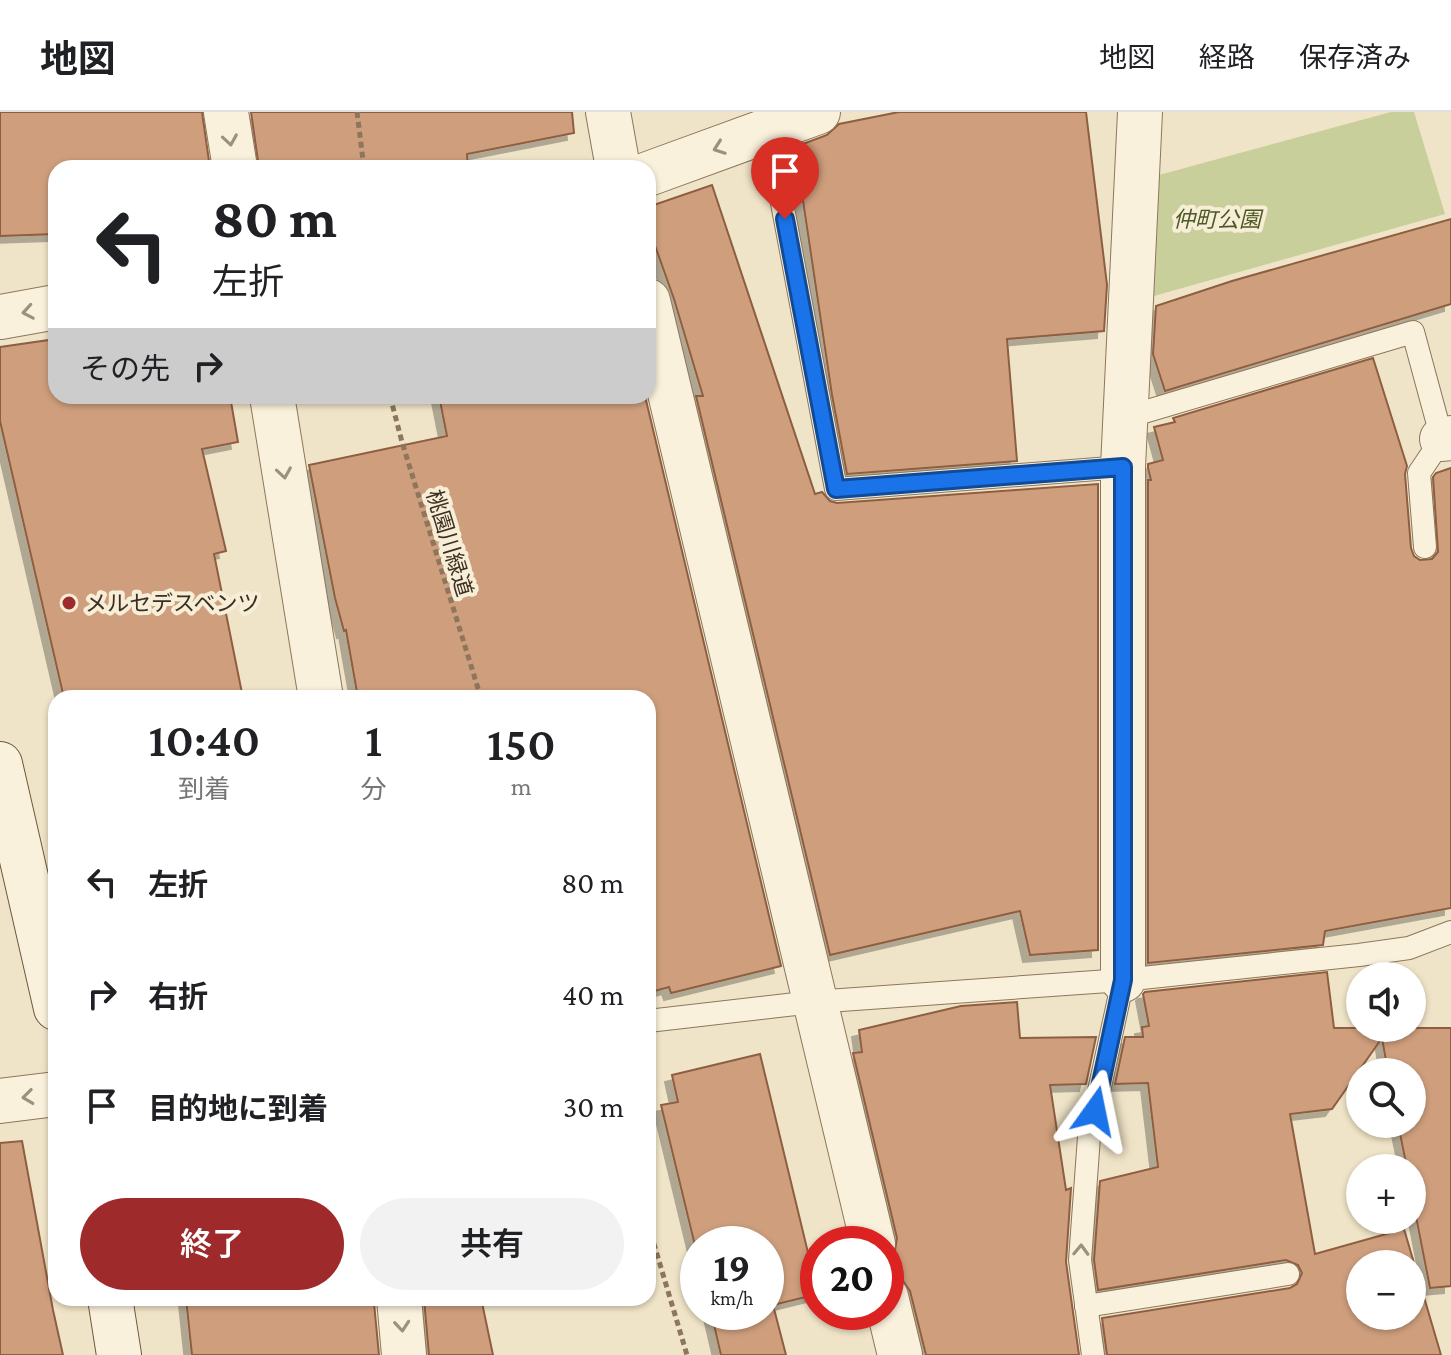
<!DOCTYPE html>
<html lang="ja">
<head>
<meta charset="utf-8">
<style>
	body { margin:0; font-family:"Crimson Pro","Noto Sans JP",serif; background:#f2f2f2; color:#202124; height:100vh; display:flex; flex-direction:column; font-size:30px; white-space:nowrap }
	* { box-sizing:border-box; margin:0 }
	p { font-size:26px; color:#757577 }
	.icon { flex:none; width:44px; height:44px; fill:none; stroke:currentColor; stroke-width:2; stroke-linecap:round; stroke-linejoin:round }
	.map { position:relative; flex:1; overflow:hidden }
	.drawer { position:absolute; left:48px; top:578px; width:608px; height:616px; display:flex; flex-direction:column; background:#fff; border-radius:24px; box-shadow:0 2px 6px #0004 }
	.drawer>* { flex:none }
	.top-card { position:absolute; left:48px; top:48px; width:608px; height:244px; border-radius:24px; box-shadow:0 2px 6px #0004; background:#fff; color:#202124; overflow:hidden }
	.tools { position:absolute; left:1346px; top:850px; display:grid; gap:16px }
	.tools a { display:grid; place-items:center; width:80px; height:80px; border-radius:50%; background:#fff; box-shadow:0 2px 6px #0004; font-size:40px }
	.speed { position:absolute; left:680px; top:1114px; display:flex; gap:16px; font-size:40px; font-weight:700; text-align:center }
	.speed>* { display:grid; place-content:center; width:104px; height:104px; border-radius:50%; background:#fff; box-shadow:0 2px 6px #0004; line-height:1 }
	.speed small { font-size:20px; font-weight:400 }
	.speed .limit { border:12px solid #d22; background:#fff; color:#111 }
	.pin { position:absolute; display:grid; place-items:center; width:68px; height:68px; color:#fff; margin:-82px -34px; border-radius:50% 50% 50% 0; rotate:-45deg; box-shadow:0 0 8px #0007 }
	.pin .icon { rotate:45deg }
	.me { position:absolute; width:88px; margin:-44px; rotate:12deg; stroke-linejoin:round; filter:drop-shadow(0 0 6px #0008) }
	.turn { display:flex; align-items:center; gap:28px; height:168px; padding:0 32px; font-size:36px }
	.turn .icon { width:104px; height:104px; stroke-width:2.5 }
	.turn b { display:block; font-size:56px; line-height:68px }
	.then { display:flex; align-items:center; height:76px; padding:0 32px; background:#0003; gap:16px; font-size:30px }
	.eta { display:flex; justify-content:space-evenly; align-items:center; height:136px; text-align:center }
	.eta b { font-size:48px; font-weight:600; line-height:56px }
	.primary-button { display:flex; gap:16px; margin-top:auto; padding:16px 32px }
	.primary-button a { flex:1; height:92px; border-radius:48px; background:#9e2a2b; color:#fff; font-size:32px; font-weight:600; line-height:92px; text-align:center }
	.primary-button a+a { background:#f2f2f2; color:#202124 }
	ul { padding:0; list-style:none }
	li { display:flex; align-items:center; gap:24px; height:112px; padding:0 32px }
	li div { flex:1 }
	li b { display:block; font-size:30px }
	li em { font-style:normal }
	header { display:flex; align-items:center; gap:48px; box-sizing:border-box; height:112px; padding:0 40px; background:#fff; border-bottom:2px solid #e0e0e0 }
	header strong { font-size:38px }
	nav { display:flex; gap:44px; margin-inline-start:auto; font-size:28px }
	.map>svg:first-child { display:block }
	.green { fill:#c9cf9b }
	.building { fill:#cf9f7d; stroke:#8d5f41; stroke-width:2; fill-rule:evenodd; filter:url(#shadow) }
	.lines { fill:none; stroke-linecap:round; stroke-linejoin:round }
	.service-casing { stroke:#8d765c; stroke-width:24 }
	.minor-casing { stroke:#8d765c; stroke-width:46 }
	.secondary-casing { stroke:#6f573f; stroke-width:46 }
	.path { stroke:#8d765c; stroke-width:5; stroke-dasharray:6 4; stroke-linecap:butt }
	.service { stroke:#faf1dc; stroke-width:22 }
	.minor { stroke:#faf1dc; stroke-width:44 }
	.secondary { stroke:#faf1dc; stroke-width:44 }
	.oneway { stroke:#9c907e }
	.route-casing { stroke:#114b97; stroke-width:20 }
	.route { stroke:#1a73e8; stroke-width:14 }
	.poi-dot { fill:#9e2a2b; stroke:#f7eed8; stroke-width:3 }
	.labels { text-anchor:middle; stroke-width:8; stroke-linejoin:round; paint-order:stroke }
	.park-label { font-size:22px; font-style:italic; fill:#4d5a26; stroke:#f7eed8 }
	.street-label { font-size:22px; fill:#3d2e20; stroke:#f7eed8 }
	.poi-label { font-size:22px; fill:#3d2e20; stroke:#f7eed8; text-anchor:start }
</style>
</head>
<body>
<header>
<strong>地図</strong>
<nav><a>地図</a><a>経路</a><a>保存済み</a></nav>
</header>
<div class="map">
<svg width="1451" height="1243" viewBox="0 0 1451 1243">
	<defs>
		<filter id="shadow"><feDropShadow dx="-7" dy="7" stdDeviation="0" flood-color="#0004"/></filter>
	</defs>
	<rect width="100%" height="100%" fill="#f0e4c8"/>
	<path class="green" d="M1391,0H1414L1445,102L1147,186L1148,66Z"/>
	<g class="building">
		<path d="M0,0H202L210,56H56V122L0,124Z"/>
		<path d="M251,0H572L574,21L467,42L468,56H259Z"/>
		<path d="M899,0H1086L1107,173L1104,219L1007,227L1017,349L847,362L832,283L795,35L827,23L839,12Z"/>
		<path d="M712,73L815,382L822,380L830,389L837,391L1098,372V838L1030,843L1020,799L830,843L696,284H703L674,187L648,114V95Z"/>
		<path d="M1451,107V192L1165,279L1153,242L1156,194L1232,169Z"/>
		<path d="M56,227V284H230L238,330L202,337L226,439L214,442L243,586H64L0,309V235Z"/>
		<path d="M1373,246L1407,354L1405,362L1411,436L1414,444L1420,448L1432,447L1438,440L1433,365L1436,361L1451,356V796L1325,819L1323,833L1148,851V368H1151L1148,356V352L1163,348L1154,315L1175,310L1173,306Z"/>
		<path d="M439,284H645L781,854L671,881L669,875L648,881V586H358L346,518L344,519L335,486L309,353L447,324Z"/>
		<path d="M1327,860L1334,916H1451V1174L1430,1176L1412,1084V1056H1407L1398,1012H1412V960H1388L1382,926L1332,997L1290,1002L1315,1142L1404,1117L1441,1243H1107L1102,1206L1290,1176L1297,1172L1302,1161L1298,1153L1286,1148L1098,1178L1094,1148L1100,1069L1158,1055L1148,971L1115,972L1125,925H1143L1142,915L1149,914L1143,882L1145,880ZM1360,1152H1412V1204H1360Z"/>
		<path d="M1017,890L1020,926L1096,925L1086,972L1050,973L1066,1078L1071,1076L1066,1150L1079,1243H926L910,1179L901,1166L894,1144L897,1126L853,941L862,940L859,918L961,894Z"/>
		<path d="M760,942L818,1182L773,1193L786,1243H721L711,1200H766V1132H698V1146L661,993L678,990L672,963Z"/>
		<path d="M22,1029L53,1198L63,1243H0V1031Z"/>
		<path d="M186,1186H361V1192L374,1191L379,1243H192Z"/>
		<path d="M437,1186H481L493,1243H429L424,1187Z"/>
	</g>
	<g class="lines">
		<defs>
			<g id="service">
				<path d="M768,17L836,377L1123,355"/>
				<path d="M1127,305L1413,220L1442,327L1419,361L1425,435"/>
				<path d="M648,909L813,890L1123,868L1359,843L1409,836L1451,820"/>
				<path d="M1086,1194L1288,1162"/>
				<path d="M1093,1243L1080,1148L1089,1025L1123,868"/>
			</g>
			<g id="minor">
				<path d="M226,0L235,56"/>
				<path d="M608,0L618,56"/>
				<path d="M648,62L818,0"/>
				<path d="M648,189L873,1132"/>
				<path d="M0,205L56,195"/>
				<path d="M272,284L321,586"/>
				<path d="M1442,327L1451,326"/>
				<path d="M1123,868V355L1140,0"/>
				<path d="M0,989L56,982"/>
				<path d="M886,1185L900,1243"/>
				<path d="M399,1186L404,1243"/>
			</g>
			<g id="secondary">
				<path d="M0,652L56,896"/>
				<path d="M110,1186L119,1243"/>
			</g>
		</defs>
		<use href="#service" class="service-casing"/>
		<use href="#minor" class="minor-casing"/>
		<use href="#secondary" class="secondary-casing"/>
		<g class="path">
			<path d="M357,0L364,56"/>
			<path d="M390,284L402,330L481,586"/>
			<path d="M648,1112L687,1243"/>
		</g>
		<use href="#service" class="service"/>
		<use href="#minor" class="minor"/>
		<use href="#secondary" class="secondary"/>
	</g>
	<defs><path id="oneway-chevron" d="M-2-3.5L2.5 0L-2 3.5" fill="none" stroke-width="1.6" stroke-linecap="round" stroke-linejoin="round" transform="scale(2)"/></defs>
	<g class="oneway">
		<use href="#oneway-chevron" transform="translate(230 28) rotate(81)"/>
		<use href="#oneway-chevron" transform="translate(719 36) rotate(160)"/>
		<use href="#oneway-chevron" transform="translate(28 200) rotate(170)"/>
		<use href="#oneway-chevron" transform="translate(284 361) rotate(81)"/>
		<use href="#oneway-chevron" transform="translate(28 985) rotate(173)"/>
		<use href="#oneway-chevron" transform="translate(1081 1138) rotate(-88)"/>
		<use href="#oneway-chevron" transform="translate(402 1214) rotate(85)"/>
	</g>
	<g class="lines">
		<defs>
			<path id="route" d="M785,107L836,377L1123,355V868L1095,999"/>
		</defs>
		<use href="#route" class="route-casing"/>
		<use href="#route" class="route"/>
	</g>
	<circle class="poi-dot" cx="69" cy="491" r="8"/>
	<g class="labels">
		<g class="park-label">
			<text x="1217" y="115">仲町公園</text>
		</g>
		<g class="street-label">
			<text transform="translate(450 431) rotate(73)" y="8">桃園川緑道</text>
		</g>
		<g class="poi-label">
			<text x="85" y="499">メルセデスベンツ</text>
		</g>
	</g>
</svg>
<div class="tools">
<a><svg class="icon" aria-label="sound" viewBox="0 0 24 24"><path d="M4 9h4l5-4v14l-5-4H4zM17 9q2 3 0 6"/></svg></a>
<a><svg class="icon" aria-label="search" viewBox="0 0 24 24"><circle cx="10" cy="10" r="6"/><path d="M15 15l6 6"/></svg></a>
<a>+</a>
<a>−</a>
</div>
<div class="speed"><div>19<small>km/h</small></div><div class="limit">20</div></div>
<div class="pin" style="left:785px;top:107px;background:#d93025"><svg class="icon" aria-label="arrive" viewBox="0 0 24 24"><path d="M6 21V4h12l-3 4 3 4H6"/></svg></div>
<svg class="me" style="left:1095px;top:999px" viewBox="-20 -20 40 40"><path d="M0-17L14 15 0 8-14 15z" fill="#1a73e8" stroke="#fff" stroke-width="4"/></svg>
<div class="top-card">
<div class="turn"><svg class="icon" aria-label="left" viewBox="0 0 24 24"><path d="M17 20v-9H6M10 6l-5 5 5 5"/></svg><div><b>80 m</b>左折</div></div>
<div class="then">その先<svg class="icon" aria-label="right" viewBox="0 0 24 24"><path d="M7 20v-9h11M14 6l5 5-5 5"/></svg></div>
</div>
<section class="drawer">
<div class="eta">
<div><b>10:40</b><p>到着</p></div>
<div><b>1</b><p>分</p></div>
<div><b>150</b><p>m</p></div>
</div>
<ul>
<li><svg class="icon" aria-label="left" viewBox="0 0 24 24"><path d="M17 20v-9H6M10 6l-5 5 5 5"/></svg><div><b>左折</b></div><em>80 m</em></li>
<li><svg class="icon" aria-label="right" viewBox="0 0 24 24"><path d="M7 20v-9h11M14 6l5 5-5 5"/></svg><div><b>右折</b></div><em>40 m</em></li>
<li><svg class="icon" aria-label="arrive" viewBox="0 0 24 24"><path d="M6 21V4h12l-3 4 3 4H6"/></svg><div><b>目的地に到着</b></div><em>30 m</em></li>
</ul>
<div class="primary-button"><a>終了</a><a>共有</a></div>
</section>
</div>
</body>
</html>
